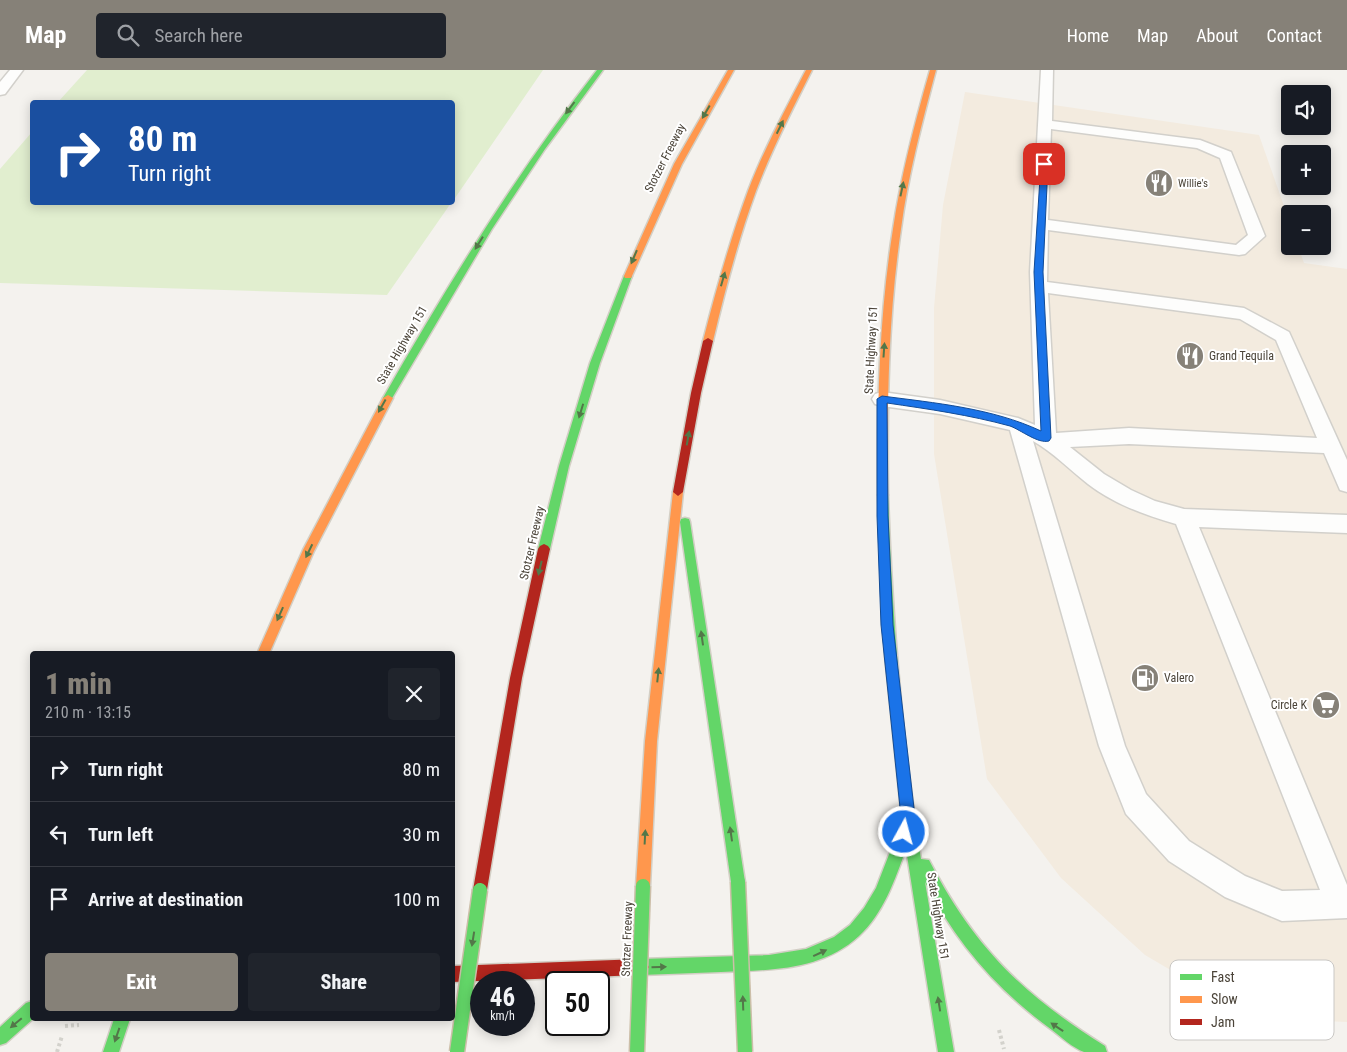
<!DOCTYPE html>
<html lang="en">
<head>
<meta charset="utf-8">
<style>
	body { margin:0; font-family:"Roboto Condensed",sans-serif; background:#20242c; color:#f1f3f6; height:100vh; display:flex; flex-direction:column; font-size:19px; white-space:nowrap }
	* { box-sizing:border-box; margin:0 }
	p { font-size:16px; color:#9ea1a6 }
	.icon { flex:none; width:28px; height:28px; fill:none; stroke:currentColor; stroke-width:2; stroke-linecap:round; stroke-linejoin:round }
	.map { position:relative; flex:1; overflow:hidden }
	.panel { position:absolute; left:30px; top:581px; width:425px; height:370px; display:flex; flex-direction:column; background:#171b24; border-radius:5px; box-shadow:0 2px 12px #0003 }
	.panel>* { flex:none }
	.guide { position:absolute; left:30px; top:30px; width:425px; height:105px; border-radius:5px; box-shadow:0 2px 12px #0003; background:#1a4fa0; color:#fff; overflow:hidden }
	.controls { position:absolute; left:1281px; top:15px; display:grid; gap:10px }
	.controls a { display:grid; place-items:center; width:50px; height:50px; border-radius:5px; background:#171b24; box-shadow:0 2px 12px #0003; font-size:25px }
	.speed { position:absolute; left:470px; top:901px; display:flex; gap:10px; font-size:25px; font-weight:700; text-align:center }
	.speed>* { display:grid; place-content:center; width:65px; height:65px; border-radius:50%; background:#171b24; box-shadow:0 2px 12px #0003; line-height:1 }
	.speed small { font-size:12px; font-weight:400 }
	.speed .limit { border:2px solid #111; border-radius:8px; background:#fff; color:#111 }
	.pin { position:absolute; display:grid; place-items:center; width:42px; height:42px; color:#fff; margin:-21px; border-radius:10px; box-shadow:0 2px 8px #0006 }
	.me { position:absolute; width:55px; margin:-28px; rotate:7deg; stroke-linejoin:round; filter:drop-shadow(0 0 4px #0008) }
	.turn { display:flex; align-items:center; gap:18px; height:105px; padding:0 15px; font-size:22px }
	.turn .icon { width:65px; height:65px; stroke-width:2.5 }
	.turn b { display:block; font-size:35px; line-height:42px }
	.round { display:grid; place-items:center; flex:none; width:52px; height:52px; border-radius:5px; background:#20242c }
	.overview { display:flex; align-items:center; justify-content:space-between; height:85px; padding:0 15px }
	h1 { font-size:30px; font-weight:800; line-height:38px; color:#868178 }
	.primary-button { display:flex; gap:10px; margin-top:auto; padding:10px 15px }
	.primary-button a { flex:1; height:58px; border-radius:5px; background:#868178; color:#fff; font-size:20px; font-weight:800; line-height:58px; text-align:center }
	.primary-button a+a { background:#20242c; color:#f1f3f6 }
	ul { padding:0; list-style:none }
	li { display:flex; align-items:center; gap:15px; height:65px; padding:0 15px; border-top:1px solid #363941 }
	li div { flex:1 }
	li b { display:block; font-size:19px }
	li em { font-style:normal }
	header { display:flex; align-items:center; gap:30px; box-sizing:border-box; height:70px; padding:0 25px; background:#868178; color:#fff }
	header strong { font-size:24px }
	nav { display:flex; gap:28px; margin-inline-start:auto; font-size:18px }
	.search { width:350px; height:45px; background:#20242c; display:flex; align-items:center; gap:12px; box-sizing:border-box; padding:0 18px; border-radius:5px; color:#9ea1a6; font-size:19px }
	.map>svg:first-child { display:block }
	.commercial { fill:#f3ebdf }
	.green { fill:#e1eecf }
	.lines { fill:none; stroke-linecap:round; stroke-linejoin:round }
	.lane-casing { stroke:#d2d0cb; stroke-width:3 }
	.fast-casing { stroke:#d3cfc5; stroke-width:3 }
	.slow-casing { stroke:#d3cfc5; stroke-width:3 }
	.jam-casing { stroke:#d3cfc5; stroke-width:3 }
	.path { stroke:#d3d2cc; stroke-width:4; stroke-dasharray:3 3; stroke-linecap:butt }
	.lane { fill:#fdfdfc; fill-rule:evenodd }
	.fast { fill:#63d668; fill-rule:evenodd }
	.slow { fill:#ff974d; fill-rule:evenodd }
	.jam { fill:#b3261e; fill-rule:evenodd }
	.fast-bridge-casing { stroke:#ccbfa9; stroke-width:17; stroke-linecap:butt }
	.fast-bridge { stroke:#63d668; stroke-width:14 }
	.oneway { fill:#537749 }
	.route { fill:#1a73e8; stroke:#114b97 }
	.labels { text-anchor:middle; stroke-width:4; stroke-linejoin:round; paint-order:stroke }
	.far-poi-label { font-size:11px; fill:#4b4439; stroke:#fff; text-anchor:start }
	.street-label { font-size:12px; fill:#4b4439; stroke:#fff }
	.poi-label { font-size:12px; fill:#4b4439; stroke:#fff; text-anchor:start }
	.key { fill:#fff; stroke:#c9c7c4; stroke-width:1 }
	.key-label { font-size:14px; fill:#4b4439 }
</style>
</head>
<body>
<header>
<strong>Map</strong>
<div class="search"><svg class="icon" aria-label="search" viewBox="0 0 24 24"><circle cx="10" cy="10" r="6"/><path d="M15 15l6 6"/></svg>Search here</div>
<nav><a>Home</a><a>Map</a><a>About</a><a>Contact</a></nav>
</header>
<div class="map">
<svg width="1347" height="982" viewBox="0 0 1347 982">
	<rect width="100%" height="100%" fill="#f4f2ee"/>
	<path class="commercial" d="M965,22L1259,65L1290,153V176H1298L1304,193L1347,199V952L1252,948L1145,885L1061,808L987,709L934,384V238L943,135Z"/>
	<g class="green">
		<path d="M87,0H543L453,131L452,32H58Z"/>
		<path d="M32,62V132L451,133L387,225L0,213V99Z"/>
	</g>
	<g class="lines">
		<defs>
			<g id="lane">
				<path d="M10,0H23L5,24L0,25V12Z"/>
				<path d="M1041,0H1053L1052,51L1200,70L1231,82L1265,166L1245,184L1239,185L1048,160L1047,212L1244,238L1289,262L1347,390V422L1340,420L1324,383L1129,374L1070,377L1104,404L1131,420L1155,431L1184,439L1347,445V463L1199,457L1347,815V848L1282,851L1225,827L1169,791L1126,744L1099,676L1010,360L940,344L882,336L875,334L872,329L875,324L882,322L940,330L1018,348L1035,355L1030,202ZM1051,59L1197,78L1220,88L1248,165L1236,175L1048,150ZM1048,223L1240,249L1276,270L1317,368L1129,358L1056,363ZM1033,371C1053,382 1070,400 1088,414C1114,434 1145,445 1176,454L1320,820L1282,821L1245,806L1189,771L1146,724L1125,676Z"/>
			</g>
			<g id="fast">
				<path d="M597,0H603L545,79L492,159L391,330H385L383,328C448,214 516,104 597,0Z"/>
				<path d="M628,203L632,206L600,293L569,396L550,479L548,482H540L538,479L559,396L590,293L624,206Z"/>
				<path d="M883,421L888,425C892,547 902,669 921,789L929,790C974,877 1022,924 1105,976L1107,982C1100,982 1090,982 1084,982C1073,978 1061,967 1052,960C998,921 955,872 925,812L954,982H938L906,779C895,810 883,844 859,866C821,901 770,900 721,902C695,903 668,904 641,905L636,902L633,897L636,892L641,889L769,885L806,879L834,867L850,855L864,838L876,818L902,751L885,586L878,425Z"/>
				<path d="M685,448L689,449L690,452L745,812L743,817L738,819L733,817L731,812L680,452L681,449Z"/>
				<path d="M32,931L33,949L6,973L0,975V957L26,933Z"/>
				<path d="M114,949H130L119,982H103Z"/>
			</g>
			<g id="slow">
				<path d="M728,0H734L682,94L632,206L631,208H625L624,206L674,94Z"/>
				<path d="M806,0H812C792,40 772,79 756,121C738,170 725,220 713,271L711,273H705L703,271C716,220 730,170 748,121C764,79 785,40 806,0Z"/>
				<path d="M930,0H936C922,53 908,105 901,159C888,248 887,336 888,425L883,429L878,425C877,336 879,247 893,159C901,105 915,52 930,0Z"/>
				<path d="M388,325L393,328L314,481L269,584H257L303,480L383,328Z"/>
				<path d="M678,418L683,422L657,671L650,816L648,821L643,823L638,821L636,816L645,671L673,422Z"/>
			</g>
			<g id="jam">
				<path d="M708,268L713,271L701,323L683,422L678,426L673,422L691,323L703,271Z"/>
				<path d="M544,474L548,476L550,479L522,608L487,820L485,825L480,827L475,825L473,820L510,608L538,479L540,476Z"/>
				<path d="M641,889L646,892L649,897L646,902L641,905L452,912V896Z"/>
			</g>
		</defs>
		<use href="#lane" class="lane-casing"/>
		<use href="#fast" class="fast-casing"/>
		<use href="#slow" class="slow-casing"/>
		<use href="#jam" class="jam-casing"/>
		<g class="path">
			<path d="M65,956L79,955"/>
			<path d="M999,960L1004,979"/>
			<path d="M57,982L62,966"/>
		</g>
		<use href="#lane" class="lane"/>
		<use href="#fast" class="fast"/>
		<use href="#slow" class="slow"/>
		<use href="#jam" class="jam"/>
		<defs>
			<g id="fast-bridge">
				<path d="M738,812L745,982"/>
				<path d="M457,982L480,820"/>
				<path d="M637,982L643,816"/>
			</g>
		</defs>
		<use href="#fast-bridge" class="fast-bridge-casing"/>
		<use href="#fast-bridge" class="fast-bridge"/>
	</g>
	<defs><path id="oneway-solid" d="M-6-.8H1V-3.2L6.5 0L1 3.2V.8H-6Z" transform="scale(1.25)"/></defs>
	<g class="oneway">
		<use href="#oneway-solid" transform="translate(570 38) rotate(127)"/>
		<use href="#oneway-solid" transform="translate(706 42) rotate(120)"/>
		<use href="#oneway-solid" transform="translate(780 57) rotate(-64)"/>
		<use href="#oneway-solid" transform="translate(902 119) rotate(-78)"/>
		<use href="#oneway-solid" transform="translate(479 173) rotate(122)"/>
		<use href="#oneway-solid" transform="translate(634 187) rotate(113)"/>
		<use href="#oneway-solid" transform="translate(723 209) rotate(-74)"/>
		<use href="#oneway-solid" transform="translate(884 280) rotate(-86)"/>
		<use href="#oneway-solid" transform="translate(382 336) rotate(119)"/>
		<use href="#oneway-solid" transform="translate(581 341) rotate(107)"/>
		<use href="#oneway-solid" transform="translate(688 368) rotate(-80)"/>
		<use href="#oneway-solid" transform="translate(309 481) rotate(116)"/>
		<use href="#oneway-solid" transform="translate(540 498) rotate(103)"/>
		<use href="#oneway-solid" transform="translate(280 544) rotate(114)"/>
		<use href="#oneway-solid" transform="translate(702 568) rotate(-98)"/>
		<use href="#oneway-solid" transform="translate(658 605) rotate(-84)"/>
		<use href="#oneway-solid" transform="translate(731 764) rotate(-98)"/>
		<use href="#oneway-solid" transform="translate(645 767) rotate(-87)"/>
		<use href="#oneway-solid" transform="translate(473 869) rotate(99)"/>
		<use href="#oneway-solid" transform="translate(820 883) rotate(-25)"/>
		<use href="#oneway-solid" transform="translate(659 897) rotate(-2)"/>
		<use href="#oneway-solid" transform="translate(743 933) rotate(-92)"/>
		<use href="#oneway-solid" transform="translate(939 934) rotate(-99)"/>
		<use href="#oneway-solid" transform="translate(16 953) rotate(140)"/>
		<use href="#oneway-solid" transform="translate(1057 957) rotate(-146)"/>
		<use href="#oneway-solid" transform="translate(117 965) rotate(109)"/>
	</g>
	<path class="route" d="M1041,92L1048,94L1043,202L1051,368L1049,371C1038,374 1021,360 1010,356C970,345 928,339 887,333L888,446L893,555L915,747L909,766L904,769L899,766L897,762L901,747L881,555L877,446V329L882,326C935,333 992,338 1041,361L1034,202Z"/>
	<defs>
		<symbol id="restaurant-disc" viewBox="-11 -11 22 22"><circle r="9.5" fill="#868178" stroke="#fff"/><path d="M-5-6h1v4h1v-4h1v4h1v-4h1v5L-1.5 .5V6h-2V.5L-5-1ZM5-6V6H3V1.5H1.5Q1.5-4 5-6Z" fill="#fff"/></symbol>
		<symbol id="fuel-disc" viewBox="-11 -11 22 22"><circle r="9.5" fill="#868178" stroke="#fff"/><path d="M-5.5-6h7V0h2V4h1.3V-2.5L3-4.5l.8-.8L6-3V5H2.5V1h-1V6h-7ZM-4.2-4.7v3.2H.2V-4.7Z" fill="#fff"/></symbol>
		<symbol id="supermarket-disc" viewBox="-11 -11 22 22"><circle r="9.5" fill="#868178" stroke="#fff"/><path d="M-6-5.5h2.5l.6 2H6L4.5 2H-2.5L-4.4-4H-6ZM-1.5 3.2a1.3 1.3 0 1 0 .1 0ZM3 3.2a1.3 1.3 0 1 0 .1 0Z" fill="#fff"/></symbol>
	</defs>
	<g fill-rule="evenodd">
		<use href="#restaurant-disc" x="1143" y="97" width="32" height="32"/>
		<use href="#restaurant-disc" x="1174" y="270" width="32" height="32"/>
		<use href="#fuel-disc" x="1129" y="592" width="32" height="32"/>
		<use href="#supermarket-disc" x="1310" y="619" width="32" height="32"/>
	</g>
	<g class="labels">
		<g class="far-poi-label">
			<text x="1178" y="117">Willie's</text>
		</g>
		<g class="street-label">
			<text transform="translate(665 88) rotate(-63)" y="4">Stotzer Freeway</text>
			<text transform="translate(402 275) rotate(-60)" y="4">State Highway 151</text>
			<text transform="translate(871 280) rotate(-87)" y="4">State Highway 151</text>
			<text transform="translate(532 473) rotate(-77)" y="4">Stotzer Freeway</text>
			<text transform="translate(938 846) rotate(81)" y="4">State Highway 151</text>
			<text transform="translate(627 869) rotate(-88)" y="4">Stotzer Freeway</text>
		</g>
		<g class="poi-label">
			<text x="1209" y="290">Grand Tequila</text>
			<text x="1164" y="612">Valero</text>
			<text x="1307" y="639" text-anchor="end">Circle K</text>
		</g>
	</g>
	<rect x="1170" y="890" width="164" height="80" rx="8" class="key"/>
	<rect x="1180" y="904" width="22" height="6" fill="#63d668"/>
	<rect x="1180" y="926" width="22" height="7" fill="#ff974d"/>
	<rect x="1180" y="949" width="22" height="6" fill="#b3261e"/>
	<g class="key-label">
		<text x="1211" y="912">Fast</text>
		<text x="1211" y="934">Slow</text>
		<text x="1211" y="957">Jam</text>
	</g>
</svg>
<div class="controls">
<a><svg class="icon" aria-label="sound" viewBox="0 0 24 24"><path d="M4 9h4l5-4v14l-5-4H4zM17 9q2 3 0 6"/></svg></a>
<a>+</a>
<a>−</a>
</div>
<div class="speed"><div>46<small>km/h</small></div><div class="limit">50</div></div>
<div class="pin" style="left:1044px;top:94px;background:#d93025"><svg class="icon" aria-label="arrive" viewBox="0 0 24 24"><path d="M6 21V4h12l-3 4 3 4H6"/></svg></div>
<svg class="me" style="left:904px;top:762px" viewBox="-20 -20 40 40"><circle r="17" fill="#1a73e8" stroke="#fff" stroke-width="3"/><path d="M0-11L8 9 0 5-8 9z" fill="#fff"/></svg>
<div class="guide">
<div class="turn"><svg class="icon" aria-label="right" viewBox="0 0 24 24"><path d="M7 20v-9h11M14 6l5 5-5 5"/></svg><div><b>80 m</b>Turn right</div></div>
</div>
<section class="panel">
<div class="overview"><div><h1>1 min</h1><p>210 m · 13:15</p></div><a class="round"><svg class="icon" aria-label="close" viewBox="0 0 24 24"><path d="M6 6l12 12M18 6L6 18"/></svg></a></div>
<ul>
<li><svg class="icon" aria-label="right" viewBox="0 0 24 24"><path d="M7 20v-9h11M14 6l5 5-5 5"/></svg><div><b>Turn right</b></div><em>80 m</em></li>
<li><svg class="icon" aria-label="left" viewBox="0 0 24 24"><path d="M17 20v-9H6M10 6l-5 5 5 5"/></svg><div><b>Turn left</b></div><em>30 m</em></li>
<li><svg class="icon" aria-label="arrive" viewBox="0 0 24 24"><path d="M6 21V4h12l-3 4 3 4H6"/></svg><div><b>Arrive at destination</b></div><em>100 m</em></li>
</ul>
<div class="primary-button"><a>Exit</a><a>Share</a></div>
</section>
</div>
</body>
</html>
